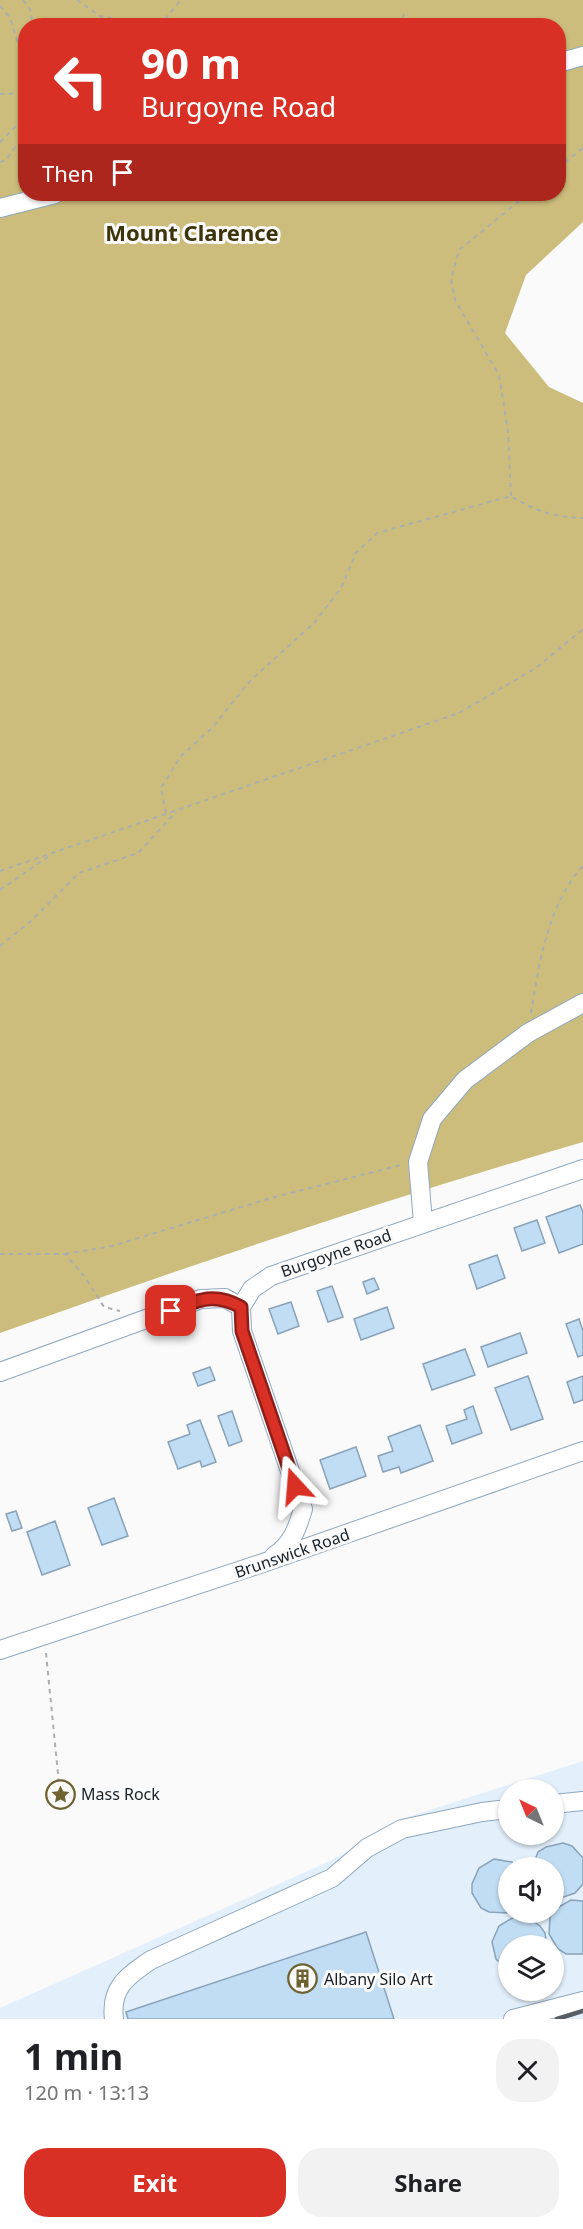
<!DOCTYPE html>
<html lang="en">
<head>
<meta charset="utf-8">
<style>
	body { margin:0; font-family:"Noto Sans",sans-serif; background:#f2f2f2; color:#202124; height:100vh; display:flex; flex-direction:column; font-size:22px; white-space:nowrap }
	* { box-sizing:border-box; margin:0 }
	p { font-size:20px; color:#757577 }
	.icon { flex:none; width:33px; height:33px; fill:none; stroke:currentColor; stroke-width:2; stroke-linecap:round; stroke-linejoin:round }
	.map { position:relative; height:2019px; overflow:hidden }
	.panel { display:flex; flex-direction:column; background:#fff; flex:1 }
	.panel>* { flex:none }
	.hud { position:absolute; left:18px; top:18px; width:548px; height:183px; border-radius:24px; box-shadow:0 2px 4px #0004; background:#d93025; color:#fff; overflow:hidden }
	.needle { width:39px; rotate:317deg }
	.controls { position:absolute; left:498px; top:1779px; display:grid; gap:12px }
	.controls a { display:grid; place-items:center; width:66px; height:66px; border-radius:50%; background:#fff; box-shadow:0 2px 4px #0004; font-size:30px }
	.pin { position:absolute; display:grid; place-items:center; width:51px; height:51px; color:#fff; margin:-26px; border-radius:12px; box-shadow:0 3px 9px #0006 }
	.me { position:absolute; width:66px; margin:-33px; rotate:341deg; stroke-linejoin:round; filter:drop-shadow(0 0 4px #0008) }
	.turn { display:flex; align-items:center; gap:21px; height:126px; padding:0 24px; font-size:27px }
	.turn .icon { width:78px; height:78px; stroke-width:2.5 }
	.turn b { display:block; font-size:42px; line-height:51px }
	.then { display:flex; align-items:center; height:57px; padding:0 24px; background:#0003; gap:12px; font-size:22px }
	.round { display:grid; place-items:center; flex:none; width:63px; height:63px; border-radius:24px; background:#f2f2f2 }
	.overview { display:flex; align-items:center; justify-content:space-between; height:102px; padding:0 24px }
	h1 { font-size:36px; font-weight:700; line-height:45px }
	.button { display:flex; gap:12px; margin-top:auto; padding:12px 24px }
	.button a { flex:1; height:69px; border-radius:24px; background:#d93025; color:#fff; font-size:24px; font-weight:700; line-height:69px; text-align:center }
	.button a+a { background:#f2f2f2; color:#202124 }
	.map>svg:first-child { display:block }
	.built { fill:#e3f0fc; fill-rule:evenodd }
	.forest { fill:#ccbd7c; fill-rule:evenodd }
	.building { fill:#c1ddf4; stroke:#88a2b9; stroke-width:1.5 }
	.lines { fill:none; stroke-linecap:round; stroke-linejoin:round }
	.minor-casing { stroke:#8ea8bf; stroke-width:20 }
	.path { stroke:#abaeb1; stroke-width:2; stroke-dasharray:4.5 4.5; stroke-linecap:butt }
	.minor { stroke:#fff; stroke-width:18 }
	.rail { stroke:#565d64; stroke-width:4.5 }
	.route-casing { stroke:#8d1f18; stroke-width:15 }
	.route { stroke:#d93025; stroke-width:10 }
	.labels { text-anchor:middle; stroke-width:6; stroke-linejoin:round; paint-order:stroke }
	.street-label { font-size:16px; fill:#17212a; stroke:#fafafa }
	.poi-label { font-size:16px; fill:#17212a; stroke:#fafafa; text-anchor:start }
	.district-label { font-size:22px; font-weight:bold; fill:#3d3409; stroke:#fafafa }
</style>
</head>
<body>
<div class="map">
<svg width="583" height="2019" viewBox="0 0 583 2019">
	<rect width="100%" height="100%" fill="#fafafa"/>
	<path class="built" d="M583,1761V2019H0V2008L330,1861L411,1816ZM508,1790H554V1834H508ZM508,1868H554V1912H508ZM508,1946H554V1990H508Z"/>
	<path class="forest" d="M0,0H583V222L526,275L505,333L549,387L583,403V1142C387,1199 193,1264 0,1333ZM26,26H558V194H26Z"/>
	<g class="building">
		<path d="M580,1205L583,1212V1244L559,1253L546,1217Z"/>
		<path d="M537,1220L545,1243L522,1251L514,1228Z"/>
		<path d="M497,1255L505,1278L477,1289L469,1265Z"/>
		<path d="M374,1278L379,1289L367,1294L363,1282Z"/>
		<path d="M332,1286L343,1317L328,1322L317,1291Z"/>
		<path d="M291,1302L299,1326L278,1334L269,1309Z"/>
		<path d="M387,1307L394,1328L361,1340L354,1319Z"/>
		<path d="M579,1319L583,1331V1355L578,1357L566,1324Z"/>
		<path d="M520,1333L527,1353L488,1367L481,1347Z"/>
		<path d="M465,1349L475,1375L432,1390L423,1364Z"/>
		<path d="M210,1367L215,1380L198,1386L193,1373Z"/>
		<path d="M528,1376L543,1419L511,1430L495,1388Z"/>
		<path d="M583,1376V1400L574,1403L567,1382Z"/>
		<path d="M473,1406L482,1433L452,1444L446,1426L467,1419L464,1410Z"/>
		<path d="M232,1411L242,1441L229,1446L218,1416Z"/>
		<path d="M200,1420L216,1462L202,1467L200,1461L178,1469L168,1442L190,1434L187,1425Z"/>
		<path d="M420,1425L433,1461L401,1473L399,1467L383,1472L378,1456L393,1451L388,1437Z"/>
		<path d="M356,1447L366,1476L330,1489L320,1460Z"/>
		<path d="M114,1498L128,1536L102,1545L88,1508Z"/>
		<path d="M16,1511L22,1528L12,1531L6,1514Z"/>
		<path d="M55,1521L70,1565L42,1575L27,1532Z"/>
		<path d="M563,1843L572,1846L583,1858V1884L575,1893L558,1899L554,1898V1868H532L538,1852L546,1847Z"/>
		<path d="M494,1859L512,1862L519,1868H508L507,1913L489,1912L481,1908L472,1893V1884L479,1868Z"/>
		<path d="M571,1900L583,1901V1954H566L558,1949L549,1934L550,1917L555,1909Z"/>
		<path d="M514,1917L532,1920L540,1926L545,1933L547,1946H508V1970L496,1959L492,1942L499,1926Z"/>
		<path d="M366,1932L394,2019H128L126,2012Z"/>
	</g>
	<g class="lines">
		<defs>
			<g id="minor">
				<path d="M558,63L583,56"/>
				<path d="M0,208L55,194"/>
				<path d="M423,1223L418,1162L432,1119L465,1080L528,1033L583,1003"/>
				<path d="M241,1307L252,1289L271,1276L583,1169"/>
				<path d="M241,1307L242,1331L303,1509C297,1529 292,1544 274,1556"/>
				<path d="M0,1372L201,1299L225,1298L241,1307"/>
				<path d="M0,1650L260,1564L583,1451"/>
				<path d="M554,1804L583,1801"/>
				<path d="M114,2019C110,1988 127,1976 151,1960L332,1878L367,1848L402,1829L482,1812L508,1809"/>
				<path d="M513,2019L583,2001"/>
			</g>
		</defs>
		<use href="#minor" class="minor-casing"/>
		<g class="path">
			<path d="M23,0L30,9L33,26"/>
			<path d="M77,0L100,16L120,20L128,26"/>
			<path d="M0,6L10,18L26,68"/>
			<path d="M159,26L181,0"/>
			<path d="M400,26L404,14"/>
			<path d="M0,94L26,93"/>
			<path d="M0,142L16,126L26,107"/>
			<path d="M0,162L6,160L26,132"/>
			<path d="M558,168L583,148"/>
			<path d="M511,496L508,432L499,375L455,300L451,279L459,250L528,194"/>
			<path d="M166,813L161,788L180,757L212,728L250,681L315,622L341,588L356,553L377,533L511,496C535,511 554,517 583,518"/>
			<path d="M0,871L459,713L536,668L583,629"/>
			<path d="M0,890L52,854"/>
			<path d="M0,946L31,921L79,873L138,853L176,812"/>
			<path d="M531,1013C539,964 548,903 583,866"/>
			<path d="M0,1254H65L84,1276L104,1307L120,1311"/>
			<path d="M65,1254L112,1246L271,1198L401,1165"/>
			<path d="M46,1653L60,1794"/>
		</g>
		<use href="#minor" class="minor"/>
		<path class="rail" d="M557,2019L583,2011"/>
	</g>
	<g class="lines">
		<defs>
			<path id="route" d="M171,1311C198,1300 214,1292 241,1307L242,1331L295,1486"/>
		</defs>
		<use href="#route" class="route-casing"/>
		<use href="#route" class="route"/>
	</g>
	<defs>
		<symbol id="sight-ring" viewBox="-11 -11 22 22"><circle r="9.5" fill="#fafafa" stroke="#6e6330" stroke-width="1.5"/><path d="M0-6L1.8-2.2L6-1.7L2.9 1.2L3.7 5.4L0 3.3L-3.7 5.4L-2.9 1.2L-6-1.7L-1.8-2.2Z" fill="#6e6330"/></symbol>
		<symbol id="building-ring" viewBox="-11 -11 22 22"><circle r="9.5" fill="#fafafa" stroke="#6e6330" stroke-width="1.5"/><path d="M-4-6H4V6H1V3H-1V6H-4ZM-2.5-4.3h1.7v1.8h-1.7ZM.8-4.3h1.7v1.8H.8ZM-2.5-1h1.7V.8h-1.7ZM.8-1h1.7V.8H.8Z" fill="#6e6330"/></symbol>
	</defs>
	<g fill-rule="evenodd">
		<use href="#sight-ring" x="44" y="1778" width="33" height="33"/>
		<use href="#building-ring" x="286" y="1962" width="33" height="33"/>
	</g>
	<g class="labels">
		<g class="street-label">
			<text transform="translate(336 1253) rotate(-19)" y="6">Burgoyne Road</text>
			<text transform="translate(292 1553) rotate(-19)" y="6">Brunswick Road</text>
		</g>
		<g class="poi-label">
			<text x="81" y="1800">Mass Rock</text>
			<text x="324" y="1985">Albany Silo Art</text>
		</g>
		<g class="district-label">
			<text x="192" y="241">Mount Clarence</text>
		</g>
	</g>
</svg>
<div class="controls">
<a><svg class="needle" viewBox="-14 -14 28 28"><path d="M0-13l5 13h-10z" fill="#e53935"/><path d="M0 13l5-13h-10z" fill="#757577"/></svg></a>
<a><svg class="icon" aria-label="sound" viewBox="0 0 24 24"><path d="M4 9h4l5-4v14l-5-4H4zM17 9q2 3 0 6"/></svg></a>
<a><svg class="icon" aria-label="layers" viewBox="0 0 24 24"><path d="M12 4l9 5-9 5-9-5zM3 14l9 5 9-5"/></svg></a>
</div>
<div class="pin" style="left:171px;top:1311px;background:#d93025"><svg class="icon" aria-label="arrive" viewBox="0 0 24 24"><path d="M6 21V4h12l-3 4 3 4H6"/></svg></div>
<svg class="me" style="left:295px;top:1486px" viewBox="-20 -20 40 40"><path d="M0-17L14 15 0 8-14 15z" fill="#d93025" stroke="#fff" stroke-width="4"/></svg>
<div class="hud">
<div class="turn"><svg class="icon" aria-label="left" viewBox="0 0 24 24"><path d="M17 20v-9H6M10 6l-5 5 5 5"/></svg><div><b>90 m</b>Burgoyne Road</div></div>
<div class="then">Then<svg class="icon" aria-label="arrive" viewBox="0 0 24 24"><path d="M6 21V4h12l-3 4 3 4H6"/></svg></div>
</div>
</div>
<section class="panel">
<div class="overview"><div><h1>1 min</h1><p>120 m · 13:13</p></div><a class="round"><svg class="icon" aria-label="close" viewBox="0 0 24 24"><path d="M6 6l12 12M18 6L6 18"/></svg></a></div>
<div class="button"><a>Exit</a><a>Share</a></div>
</section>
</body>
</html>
